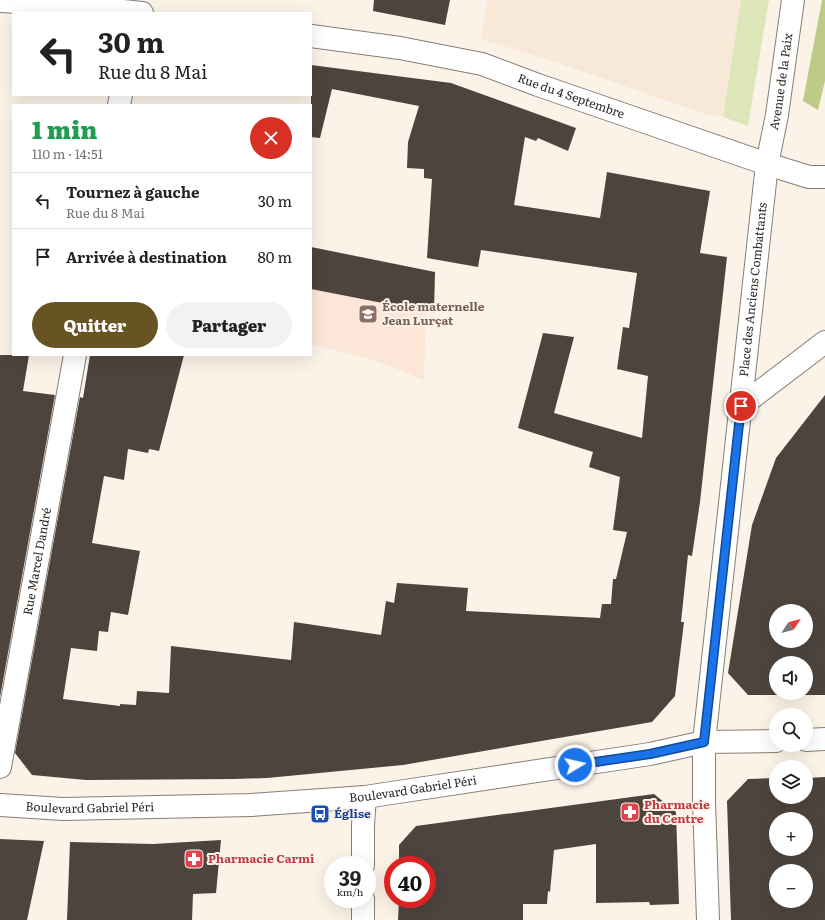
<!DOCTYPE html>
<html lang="fr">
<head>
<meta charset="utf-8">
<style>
	body { margin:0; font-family:Literata,serif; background:#f2f2f2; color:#222; height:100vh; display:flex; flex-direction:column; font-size:15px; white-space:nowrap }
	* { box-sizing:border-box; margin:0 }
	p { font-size:13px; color:#767676 }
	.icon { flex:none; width:22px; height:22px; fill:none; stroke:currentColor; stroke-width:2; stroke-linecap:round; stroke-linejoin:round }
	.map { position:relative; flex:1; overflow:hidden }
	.drawer { position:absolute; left:12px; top:104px; width:300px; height:252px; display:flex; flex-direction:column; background:#fff; border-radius:0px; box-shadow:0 4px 16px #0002 }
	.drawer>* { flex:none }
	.banner { position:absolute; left:12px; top:12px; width:300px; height:84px; border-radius:0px; box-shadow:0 4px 16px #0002; background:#fff; color:#222; overflow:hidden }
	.needle { width:26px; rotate:54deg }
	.tools { position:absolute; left:769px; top:604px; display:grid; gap:8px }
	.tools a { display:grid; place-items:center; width:44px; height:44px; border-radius:50%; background:#fff; box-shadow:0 4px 16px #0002; font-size:20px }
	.speed { position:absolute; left:324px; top:856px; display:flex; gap:8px; font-size:20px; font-weight:700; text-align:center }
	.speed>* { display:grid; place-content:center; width:52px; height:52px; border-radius:50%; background:#fff; box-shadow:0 4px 16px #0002; line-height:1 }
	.speed small { font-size:10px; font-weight:400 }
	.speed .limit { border:6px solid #d22; background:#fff; color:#111 }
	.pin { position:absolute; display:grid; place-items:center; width:34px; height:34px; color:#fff; margin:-17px; border:2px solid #fff; border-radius:50%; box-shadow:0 1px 4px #0007 }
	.me { position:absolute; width:44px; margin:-22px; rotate:81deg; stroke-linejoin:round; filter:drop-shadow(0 0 3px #0008) }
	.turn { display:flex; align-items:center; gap:14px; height:84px; padding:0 20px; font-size:18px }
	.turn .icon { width:52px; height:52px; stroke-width:2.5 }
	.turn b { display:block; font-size:28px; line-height:34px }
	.round { display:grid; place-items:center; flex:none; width:42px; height:42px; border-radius:21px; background:#f2f2f2 }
	.overview { display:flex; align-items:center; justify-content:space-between; height:68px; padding:0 20px }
	h1 { font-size:24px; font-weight:800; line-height:30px; color:#1e9e55 }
	.button { display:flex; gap:8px; margin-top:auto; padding:8px 20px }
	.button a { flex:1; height:46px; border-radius:24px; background:#685322; color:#fff; font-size:16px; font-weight:800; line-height:46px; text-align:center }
	.button a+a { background:#f2f2f2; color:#222 }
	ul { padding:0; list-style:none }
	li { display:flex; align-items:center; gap:12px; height:56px; padding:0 20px; border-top:1px solid #e0e0e0 }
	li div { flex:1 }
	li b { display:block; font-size:15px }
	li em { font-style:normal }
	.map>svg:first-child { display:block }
	.built { fill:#f7e8d7 }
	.education { fill:#fbe6d8 }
	.green { fill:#dce6b8 }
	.forest { fill:#becb86 }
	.building { fill:#4d443d; fill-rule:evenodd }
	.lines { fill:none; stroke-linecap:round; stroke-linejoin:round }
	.minor-casing { stroke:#867d74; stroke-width:24 }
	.tertiary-casing { stroke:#867d74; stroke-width:24 }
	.minor { stroke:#fff; stroke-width:22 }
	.tertiary { stroke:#fff; stroke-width:22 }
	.route-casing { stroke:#114b97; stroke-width:10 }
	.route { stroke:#1a73e8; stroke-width:7 }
	.labels { text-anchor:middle; stroke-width:4; stroke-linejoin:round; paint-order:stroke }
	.street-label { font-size:12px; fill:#2e2a26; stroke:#fcf3e8 }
	.education-label { font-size:12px; font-weight:bold; fill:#785e54; stroke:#fcf3e8; text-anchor:start }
	.health-label { font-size:12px; font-weight:bold; fill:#be3a42; stroke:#fcf3e8; text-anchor:start }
	.transit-label { font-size:12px; font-weight:bold; fill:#164399; stroke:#fcf3e8; text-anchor:start }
</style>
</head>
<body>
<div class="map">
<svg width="825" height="920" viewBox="0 0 825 920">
	<rect width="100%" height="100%" fill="#fcf3e8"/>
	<path class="built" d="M488,0H741L723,117L702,113L561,64L481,39Z"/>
	<path class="education" d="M311,247L427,271L424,380L377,361L311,344Z"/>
	<path class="green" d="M741,0H769L748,126L723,117Z"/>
	<path class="forest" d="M822,0H825V81L818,110L803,101Z"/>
	<g class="building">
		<path d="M374,0H450L445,25L373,11Z"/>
		<path d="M311,65L451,83L576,128L568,151L538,138L536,141L525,137L514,205L600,218L607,172L710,191L700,253L727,257L700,502L692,556L688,555L681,622H684L675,696L652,722L403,765L267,778L235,779L86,780L32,775L15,753L80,397L83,398L90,355H184L159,451L149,449L148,453L128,449L124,480L104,476L92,543L140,551L128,615L111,612L108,632L99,631L97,651L71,648L63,699L120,706V704L136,705L137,691L169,693L171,646L291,660L294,622L381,635L386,601L394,603L397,583L468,588L466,611L600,618L602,604H611L613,579H616L627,532L613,530L620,477L589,467L593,452L518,428L543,333L574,337L554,413L642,438L648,376L617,369L623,327L629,328L637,273L481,250L478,267L427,258L432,179L424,178V169L407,168L408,142L419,106L332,89L320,138L311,137Z"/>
		<path d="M311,247L435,272L434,313L311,289Z"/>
		<path d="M0,355H29L23,391L55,395L0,697Z"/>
		<path d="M825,395V695H748L728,673L752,525L776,458ZM776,611H806V641H776ZM776,663H806V693H776Z"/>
		<path d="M825,777V920H731L727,801L748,779L776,778V797H806V778ZM776,819H806V849H776ZM776,871H806V901H776Z"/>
		<path d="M654,794L676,812L679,904L650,905L649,902L596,903V844L554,850L550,892L548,891L547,904H523V920H398L399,899H427V865H399V845L416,826Z"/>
		<path d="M0,839L44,841L27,920H0Z"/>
		<path d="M221,840L216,893L193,894L192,920H67L70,842L153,844Z"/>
	</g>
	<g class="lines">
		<defs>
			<g id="minor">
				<path d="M0,1L67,5L142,13"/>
				<path id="s1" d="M311,36L400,48L482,64L538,85L767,164"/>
				<path d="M119,105L121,95"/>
				<path d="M704,742V802L708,920"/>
				<path id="s2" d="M0,767L75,355"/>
				<path d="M363,865V825L365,797"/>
				<path d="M363,920V899"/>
			</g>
			<g id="tertiary">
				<path d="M767,164L809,177H825"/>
				<path d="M741,406L825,342"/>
				<path d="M806,740L825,739"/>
				<path id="s3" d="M704,742L767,164L777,115L793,0"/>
				<path id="s4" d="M0,805L63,809L251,805L365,797L650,754L704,742L776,741"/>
			</g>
		</defs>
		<use href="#minor" class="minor-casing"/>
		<use href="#tertiary" class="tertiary-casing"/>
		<use href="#minor" class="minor"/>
		<use href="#tertiary" class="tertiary"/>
	</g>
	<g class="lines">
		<defs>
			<path id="route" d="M575,765L650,754L704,742L741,406"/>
		</defs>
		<use href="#route" class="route-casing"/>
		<use href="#route" class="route"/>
	</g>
	<defs>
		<symbol id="school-square" viewBox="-11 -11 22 22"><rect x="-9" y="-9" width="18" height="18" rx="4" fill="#8d6e63" stroke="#fcf3e8"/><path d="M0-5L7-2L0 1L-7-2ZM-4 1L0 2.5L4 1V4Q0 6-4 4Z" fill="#fff"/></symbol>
		<symbol id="pharmacy-square" viewBox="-11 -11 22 22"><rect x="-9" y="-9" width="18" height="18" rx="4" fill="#e0444e" stroke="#fcf3e8"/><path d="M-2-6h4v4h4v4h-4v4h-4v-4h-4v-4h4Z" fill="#fff"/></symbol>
		<symbol id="bus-square" viewBox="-11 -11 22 22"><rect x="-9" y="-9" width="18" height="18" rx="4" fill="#1a4fb4" stroke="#fcf3e8"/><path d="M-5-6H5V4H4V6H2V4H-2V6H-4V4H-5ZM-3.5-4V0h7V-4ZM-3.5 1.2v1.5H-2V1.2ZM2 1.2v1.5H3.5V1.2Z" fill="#fff"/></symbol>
	</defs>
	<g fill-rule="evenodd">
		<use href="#school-square" x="357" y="303" width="22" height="22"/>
		<use href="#pharmacy-square" x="619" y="801" width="22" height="22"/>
		<use href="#bus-square" x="309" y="803" width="22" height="22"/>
		<use href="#pharmacy-square" x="183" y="848" width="22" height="22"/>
	</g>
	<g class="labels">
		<g class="street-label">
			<text dy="4" stroke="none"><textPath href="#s3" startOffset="665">Avenue de la Paix</textPath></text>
			<text dy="4" stroke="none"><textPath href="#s1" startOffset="268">Rue du 4 Septembre</textPath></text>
			<text dy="4" stroke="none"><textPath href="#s3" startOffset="455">Place des Anciens Combattants</textPath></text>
			<text dy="4" stroke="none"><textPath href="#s2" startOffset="209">Rue Marcel Dandré</textPath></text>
			<text dy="4" stroke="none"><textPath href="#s4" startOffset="414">Boulevard Gabriel Péri</textPath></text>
			<text dy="4" stroke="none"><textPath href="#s4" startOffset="90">Boulevard Gabriel Péri</textPath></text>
		</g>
		<g class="education-label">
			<text x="382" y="311">École maternelle<tspan x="382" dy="14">Jean Lurçat</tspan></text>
		</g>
		<g class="health-label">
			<text x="644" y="809">Pharmacie<tspan x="644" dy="14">du Centre</tspan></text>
			<text x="208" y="863">Pharmacie Carmi</text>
		</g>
		<g class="transit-label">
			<text x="334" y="818">Église</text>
		</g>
	</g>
</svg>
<div class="tools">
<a><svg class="needle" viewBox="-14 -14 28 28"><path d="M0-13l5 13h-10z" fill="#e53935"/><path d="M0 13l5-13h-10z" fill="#767676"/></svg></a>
<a><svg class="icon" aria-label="sound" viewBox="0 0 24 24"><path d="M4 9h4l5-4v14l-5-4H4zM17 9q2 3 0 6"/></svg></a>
<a><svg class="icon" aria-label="search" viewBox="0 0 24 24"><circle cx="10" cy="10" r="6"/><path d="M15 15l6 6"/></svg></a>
<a><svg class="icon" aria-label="layers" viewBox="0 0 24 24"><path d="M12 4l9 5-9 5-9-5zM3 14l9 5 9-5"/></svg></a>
<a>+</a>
<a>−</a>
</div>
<div class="speed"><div>39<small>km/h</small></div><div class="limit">40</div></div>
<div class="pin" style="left:741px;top:406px;background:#d93025"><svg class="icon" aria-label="arrive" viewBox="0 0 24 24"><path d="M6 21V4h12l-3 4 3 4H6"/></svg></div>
<svg class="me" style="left:575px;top:765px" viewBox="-20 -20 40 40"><circle r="17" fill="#1a73e8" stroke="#fff" stroke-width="3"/><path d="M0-11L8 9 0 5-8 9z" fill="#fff"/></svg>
<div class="banner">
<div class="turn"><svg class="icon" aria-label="left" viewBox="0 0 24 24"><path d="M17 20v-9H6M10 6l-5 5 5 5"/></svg><div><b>30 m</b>Rue du 8 Mai</div></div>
</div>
<section class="drawer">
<div class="overview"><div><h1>1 min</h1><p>110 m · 14:51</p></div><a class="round" style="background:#d93025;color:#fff"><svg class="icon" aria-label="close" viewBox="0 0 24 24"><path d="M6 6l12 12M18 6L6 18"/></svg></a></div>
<ul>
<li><svg class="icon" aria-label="left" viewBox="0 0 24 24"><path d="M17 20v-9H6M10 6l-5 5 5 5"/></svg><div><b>Tournez à gauche</b><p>Rue du 8 Mai</p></div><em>30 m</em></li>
<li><svg class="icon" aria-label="arrive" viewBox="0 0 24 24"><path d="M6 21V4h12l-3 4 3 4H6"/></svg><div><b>Arrivée à destination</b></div><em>80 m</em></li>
</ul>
<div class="button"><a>Quitter</a><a>Partager</a></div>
</section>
</div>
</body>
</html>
